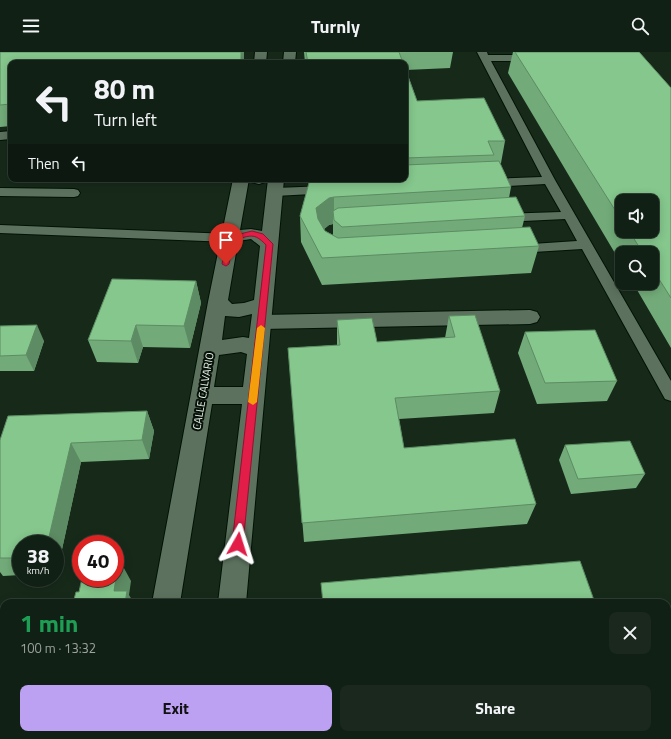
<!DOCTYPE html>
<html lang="en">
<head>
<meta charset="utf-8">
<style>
	body { margin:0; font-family:"Titillium Web",sans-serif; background:#1a281d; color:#f1f3f6; height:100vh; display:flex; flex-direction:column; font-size:15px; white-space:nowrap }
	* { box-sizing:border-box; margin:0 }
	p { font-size:13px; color:#9ca3a0 }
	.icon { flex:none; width:22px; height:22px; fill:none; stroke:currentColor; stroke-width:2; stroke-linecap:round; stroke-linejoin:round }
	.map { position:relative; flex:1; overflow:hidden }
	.details { position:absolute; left:0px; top:547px; width:671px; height:140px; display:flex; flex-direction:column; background:#112014; border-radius:12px 12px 0 0; box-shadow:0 2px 10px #0003,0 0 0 1px #303e34 }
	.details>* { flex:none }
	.hud { position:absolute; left:8px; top:8px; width:400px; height:122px; border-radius:8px; box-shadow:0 2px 10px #0003,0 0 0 1px #303e34; background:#112014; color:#f1f3f6; overflow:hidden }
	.controls { position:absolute; left:615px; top:142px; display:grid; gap:8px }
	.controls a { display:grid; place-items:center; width:44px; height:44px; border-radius:8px; background:#112014; box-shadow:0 2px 10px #0003,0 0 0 1px #303e34; font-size:20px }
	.speed { position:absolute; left:12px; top:483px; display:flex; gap:8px; font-size:20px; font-weight:700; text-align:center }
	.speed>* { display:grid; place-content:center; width:52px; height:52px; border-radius:50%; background:#112014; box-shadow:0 2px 10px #0003,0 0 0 1px #303e34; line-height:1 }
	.speed small { font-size:10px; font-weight:400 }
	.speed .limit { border:6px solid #d22; background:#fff; color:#111 }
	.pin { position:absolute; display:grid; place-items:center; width:34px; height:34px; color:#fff; margin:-41px -17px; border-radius:50% 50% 50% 0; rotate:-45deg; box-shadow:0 0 4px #0007 }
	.pin .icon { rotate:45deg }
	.me { position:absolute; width:44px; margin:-22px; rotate:6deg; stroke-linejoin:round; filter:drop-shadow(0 0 3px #0008) }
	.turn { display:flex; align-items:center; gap:14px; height:84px; padding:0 20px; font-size:18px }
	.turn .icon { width:52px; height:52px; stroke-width:2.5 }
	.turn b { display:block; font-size:28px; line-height:34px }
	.then { display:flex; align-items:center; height:38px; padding:0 20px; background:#0003; gap:8px; font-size:15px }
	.round { display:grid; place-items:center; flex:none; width:42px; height:42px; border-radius:8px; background:#1a281d }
	.headline { display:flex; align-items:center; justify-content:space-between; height:68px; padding:0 20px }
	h1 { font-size:24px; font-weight:700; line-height:30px; color:#1e9e55 }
	.primary-button { display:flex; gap:8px; margin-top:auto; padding:8px 20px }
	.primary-button a { flex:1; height:46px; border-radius:8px; background:#bca0f2; color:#111; font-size:16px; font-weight:700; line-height:46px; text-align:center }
	.primary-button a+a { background:#1a281d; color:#f1f3f6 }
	header { display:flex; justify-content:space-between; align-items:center; height:52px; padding:0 20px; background:#112014; font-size:18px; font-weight:700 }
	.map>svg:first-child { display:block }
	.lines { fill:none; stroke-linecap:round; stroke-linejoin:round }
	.lane-casing { stroke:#021305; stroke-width:2 }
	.street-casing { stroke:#021305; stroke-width:2 }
	.secondary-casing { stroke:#021305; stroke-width:2 }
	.lane { fill:#5c725e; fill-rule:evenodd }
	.street { fill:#5c725e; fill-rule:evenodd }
	.secondary { fill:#5c725e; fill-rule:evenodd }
	.wall { fill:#72ab79; fill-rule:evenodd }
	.shaded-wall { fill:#5d8b63 }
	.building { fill:#85c78d; stroke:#5d8b63 }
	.route { fill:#e11d48; stroke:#92132f }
	.slow { fill:#f59e0b }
	.labels { text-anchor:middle; stroke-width:4; stroke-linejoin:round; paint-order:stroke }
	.street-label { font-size:11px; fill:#e8f5e9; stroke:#081109 }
</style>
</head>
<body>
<header><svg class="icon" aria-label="menu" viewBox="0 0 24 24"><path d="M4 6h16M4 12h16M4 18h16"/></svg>Turnly<svg class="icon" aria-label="search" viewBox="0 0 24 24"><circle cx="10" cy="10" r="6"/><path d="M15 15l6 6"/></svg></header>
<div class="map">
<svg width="671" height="687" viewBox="0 0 671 687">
	<rect width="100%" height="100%" fill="#172a1a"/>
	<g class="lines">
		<defs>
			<g id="lane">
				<path d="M477,0H487L488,3H533L538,6L533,9H491L555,128L671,329V349L665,347L582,197L517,201L512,200L510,197L512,194L517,193L577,189L565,167L504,170L500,169L498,166L500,163L504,162L561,160L545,132L488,135L484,133L482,131L484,129L488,127L542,125Z"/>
				<path d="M327,134L331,135L333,138L331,141L275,144L271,143L269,140L271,137L275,136Z"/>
				<path d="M0,136L74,137L78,138L80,141L78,144L74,145L0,144Z"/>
				<path d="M0,173L230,182L235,183L236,186L235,189L230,190L0,181Z"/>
			</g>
			<g id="street">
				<path d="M11,79V87L0,88V80Z"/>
				<path d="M530,258L537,260L540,265L537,270L530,272L261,277L254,275L251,270L254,265L261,263Z"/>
			</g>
			<g id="secondary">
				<path d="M255,0H267L266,11H254Z"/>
				<path d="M284,0H296L295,11H283Z"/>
				<path d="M233,127H267L265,130L259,132L251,130L249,127L240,178L251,177L262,179L268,127H284L246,551H218L242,352H212L180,551H152L208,250ZM251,187L260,194L254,248L244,251L232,252L228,248L238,189ZM252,262L249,286L243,285L222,288L225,264L239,265ZM241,300L247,302L243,335H214L219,303Z"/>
				<rect x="126" y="683" width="32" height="4"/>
				<rect x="202" y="683" width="32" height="4"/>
			</g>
		</defs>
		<use href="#lane" class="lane-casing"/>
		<use href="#street" class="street-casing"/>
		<use href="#secondary" class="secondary-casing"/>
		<use href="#lane" class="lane"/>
		<use href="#street" class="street"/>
		<use href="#secondary" class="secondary"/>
	</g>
	<g class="wall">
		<path d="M0,0H244V11H11V74L0,75Z"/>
		<path d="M304,0H453L450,16L406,18L417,49L505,89L501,111H500L511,135L509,146L525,164L522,176L539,194L531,221L322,233L301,190L300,164L310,127H405V11H305ZM333,172V183L325,179L324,177L329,173Z"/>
		<path d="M513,0H639L671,36V296L633,231H652V201H622V213L508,21ZM622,149L652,179H622Z"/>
		<path d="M196,229L201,251L190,296L143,295L138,311L97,310L88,288Z"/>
		<path d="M449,264L500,339L494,361L399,367L404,396L536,452L527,472L304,490L288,296L337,293V268L377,290L445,286Z"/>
		<path d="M0,274L44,289L34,319H0Z"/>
		<path d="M525,280L617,329L607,349L537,352L518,301Z"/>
		<path d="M147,359L154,379L149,407L81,410L61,502H55V492H21V523L3,524L0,520V388Z"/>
		<path d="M565,393L645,422L636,436L571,442L559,408Z"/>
		<path d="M0,578H4V683H47L46,687H0Z"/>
		<path d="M420,683H667L671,687H420Z"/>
	</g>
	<g class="shaded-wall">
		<rect x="241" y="0" width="3" height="11"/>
		<path d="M334,145V165L333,159V172L329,173L317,183L316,156L329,146Z"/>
		<path d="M196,229L201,251L190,296L184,274Z"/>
		<path d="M37,273L44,289L34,319L26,303Z"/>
		<path d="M136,273L143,295L138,311L131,289Z"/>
		<path d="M147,359L154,379L149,407L142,388Z"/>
		<path d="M71,391L81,410L61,502L55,494V492H54L49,485Z"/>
		<path d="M28,486L32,492H26Z"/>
		<path d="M119,507L131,529L129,543L134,551H121L114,539Z"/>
		<path d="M27,683H47L46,687H32Z"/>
	</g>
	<g class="building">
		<path d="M0,0H241V11H11V52L0,53Z"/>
		<path d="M306,0H399L403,11H308Z"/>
		<path d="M515,0H639L671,36V246L652,216V201H643L629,179H652V149H622V169Z"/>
		<path d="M405,16L417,49L484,46L505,89H488L494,103L405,106Z"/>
		<path d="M499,109L511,135L334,145L329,146L316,156L318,167L325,179L338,186L530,175L539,194L322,206L300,164L310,127H405V113Z"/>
		<path d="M516,145L525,164L342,175L334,168L333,159L338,156Z"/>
		<path d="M112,227L196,229L184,274L136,273L131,289L88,288Z"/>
		<path d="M475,263L500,339L395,346L404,396L515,387L536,452L302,471L288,296L340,293L337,268L372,266L377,290L455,285L449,264Z"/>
		<path d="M37,273L26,303L0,304V274Z"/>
		<path d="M595,278L617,329L545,331L525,280Z"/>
		<path d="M147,359L142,388L71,391L49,485L28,486L26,492H21V506H0V388L8,364Z"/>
		<path d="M630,389L645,422L578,427L565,393Z"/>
		<path d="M119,507L114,539H127L125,551H73L76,540H79L82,526H115V508Z"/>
		<path d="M580,509L595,551H323L321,531Z"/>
		<rect x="0" y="578" width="4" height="104"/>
		<path d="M671,631V687H428L427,683H667V632Z"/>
	</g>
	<path class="route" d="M252,179L263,182L273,192L243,492L242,495L238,497L234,495L232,492L266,193C254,180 250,184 234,188L229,212L226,214L222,212L228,185Z"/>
	<path class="slow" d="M261,273L265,276L257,350L253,353L248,350L257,276Z"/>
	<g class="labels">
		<g class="street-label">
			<text transform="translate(203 339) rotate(-80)" y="4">CALLE CALVARIO</text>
		</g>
	</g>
</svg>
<div class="controls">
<a><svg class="icon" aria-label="sound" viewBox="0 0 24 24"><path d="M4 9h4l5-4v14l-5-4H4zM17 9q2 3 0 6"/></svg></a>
<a><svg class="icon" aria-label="search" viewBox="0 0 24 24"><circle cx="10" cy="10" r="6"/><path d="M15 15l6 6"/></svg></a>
</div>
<div class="speed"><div>38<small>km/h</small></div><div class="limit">40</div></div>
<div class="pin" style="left:226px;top:212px;background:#d93025"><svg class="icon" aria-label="arrive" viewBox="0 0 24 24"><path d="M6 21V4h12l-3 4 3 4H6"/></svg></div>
<svg class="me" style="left:238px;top:492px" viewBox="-20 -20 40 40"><path d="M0-17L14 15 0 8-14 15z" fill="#e11d48" stroke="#fff" stroke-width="4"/></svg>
<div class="hud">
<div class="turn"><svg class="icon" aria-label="left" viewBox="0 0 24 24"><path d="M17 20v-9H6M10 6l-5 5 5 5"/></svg><div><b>80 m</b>Turn left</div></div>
<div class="then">Then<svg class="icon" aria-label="left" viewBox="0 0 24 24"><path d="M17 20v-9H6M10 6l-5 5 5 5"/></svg></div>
</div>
<section class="details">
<div class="headline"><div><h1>1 min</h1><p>100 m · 13:32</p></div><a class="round"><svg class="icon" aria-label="close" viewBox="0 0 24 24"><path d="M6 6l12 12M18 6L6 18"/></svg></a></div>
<div class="primary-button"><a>Exit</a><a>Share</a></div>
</section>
</div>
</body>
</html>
